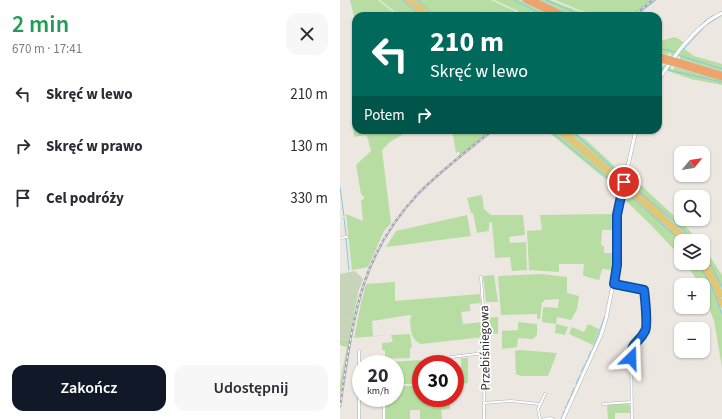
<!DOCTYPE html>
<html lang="pl">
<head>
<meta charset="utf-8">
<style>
	body { margin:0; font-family:"Source Sans 3",sans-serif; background:#f7f7f7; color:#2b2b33; height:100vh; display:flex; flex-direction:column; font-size:15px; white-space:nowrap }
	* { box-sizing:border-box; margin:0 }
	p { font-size:13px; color:#7c7c81 }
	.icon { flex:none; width:22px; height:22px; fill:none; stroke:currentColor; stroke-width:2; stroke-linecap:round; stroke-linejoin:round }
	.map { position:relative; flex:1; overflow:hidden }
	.side { display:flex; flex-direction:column; background:#fff; width:340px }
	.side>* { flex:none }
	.banner { position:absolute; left:12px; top:12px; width:310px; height:122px; border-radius:12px; box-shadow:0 1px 3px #0004; background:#00695c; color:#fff; overflow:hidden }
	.needle { width:26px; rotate:60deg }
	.tools { position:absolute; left:334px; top:146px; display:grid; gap:8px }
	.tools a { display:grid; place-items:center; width:36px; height:36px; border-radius:8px; background:#fff; box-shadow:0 1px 3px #0004; font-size:20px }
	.speed { position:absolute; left:12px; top:355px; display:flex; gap:8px; font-size:20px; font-weight:700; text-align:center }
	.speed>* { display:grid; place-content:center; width:52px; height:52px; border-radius:50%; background:#fff; box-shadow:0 1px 3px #0004; line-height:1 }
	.speed small { font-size:10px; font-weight:400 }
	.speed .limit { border:6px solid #d22; background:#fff; color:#111 }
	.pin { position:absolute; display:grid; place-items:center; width:34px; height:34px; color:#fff; margin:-17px; border:2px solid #fff; border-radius:50%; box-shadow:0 1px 4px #0007 }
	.me { position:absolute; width:44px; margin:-22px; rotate:22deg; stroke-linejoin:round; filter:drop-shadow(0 0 3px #0008) }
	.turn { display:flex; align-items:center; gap:14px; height:84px; padding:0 12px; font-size:18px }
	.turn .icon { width:52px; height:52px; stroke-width:2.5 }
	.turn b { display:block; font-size:28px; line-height:34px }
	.then { display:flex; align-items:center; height:38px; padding:0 12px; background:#0003; gap:8px; font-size:15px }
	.round { display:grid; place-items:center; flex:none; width:42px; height:42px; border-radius:12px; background:#f7f7f7 }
	.summary { display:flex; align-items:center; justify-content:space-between; height:68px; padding:0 12px }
	h1 { font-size:24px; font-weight:600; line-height:30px; color:#1e9e55 }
	.button { display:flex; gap:8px; margin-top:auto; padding:8px 12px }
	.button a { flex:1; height:46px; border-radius:12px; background:#111827; color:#fff; font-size:16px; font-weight:600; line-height:46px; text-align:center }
	.button a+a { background:#f7f7f7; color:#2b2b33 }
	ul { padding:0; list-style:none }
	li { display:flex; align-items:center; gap:12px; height:52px; padding:0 12px }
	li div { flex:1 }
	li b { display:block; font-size:15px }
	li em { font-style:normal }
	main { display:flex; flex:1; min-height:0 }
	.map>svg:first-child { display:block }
	.green { fill:#b7dda3 }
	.cemetery { fill:#c7d4ba }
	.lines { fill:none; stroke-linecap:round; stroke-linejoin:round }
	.stream { stroke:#80c8e2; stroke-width:1 }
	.street-casing { stroke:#b1b2bb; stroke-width:3 }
	.secondary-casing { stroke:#b1b2bb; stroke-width:4 }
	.primary-casing { stroke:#c4c4c4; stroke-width:4.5 }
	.highway-casing { stroke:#c4c4c4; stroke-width:5.5 }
	.street { stroke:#fff; stroke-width:2 }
	.secondary { stroke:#fff; stroke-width:3 }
	.primary { stroke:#e2c870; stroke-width:3.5 }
	.highway { stroke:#eda46b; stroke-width:4.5 }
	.rail-casing { stroke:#a4a6b4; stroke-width:2.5 }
	.rail { stroke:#fff; stroke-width:1; stroke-dasharray:3; stroke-linecap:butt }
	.highway-bridge-casing { stroke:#c4c4c4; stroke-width:5.5; stroke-linecap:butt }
	.highway-bridge { stroke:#eda46b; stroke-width:4.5 }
	.route-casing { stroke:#114b97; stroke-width:10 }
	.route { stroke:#1a73e8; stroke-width:7 }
	.labels { text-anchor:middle; stroke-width:3.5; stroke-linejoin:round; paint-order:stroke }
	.street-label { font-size:13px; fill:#2c2c2c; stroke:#fff }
</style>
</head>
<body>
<main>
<section class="side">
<div class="summary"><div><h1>2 min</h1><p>670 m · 17:41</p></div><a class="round"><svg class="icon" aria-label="close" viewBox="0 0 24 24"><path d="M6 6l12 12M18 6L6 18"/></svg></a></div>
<ul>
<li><svg class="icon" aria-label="left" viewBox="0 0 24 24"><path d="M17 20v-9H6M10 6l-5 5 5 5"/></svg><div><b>Skręć w lewo</b></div><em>210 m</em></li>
<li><svg class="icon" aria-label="right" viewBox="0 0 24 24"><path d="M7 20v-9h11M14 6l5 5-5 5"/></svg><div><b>Skręć w prawo</b></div><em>130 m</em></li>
<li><svg class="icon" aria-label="arrive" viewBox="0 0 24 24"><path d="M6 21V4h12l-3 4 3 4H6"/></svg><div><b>Cel podróży</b></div><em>330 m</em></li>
</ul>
<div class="button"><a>Zakończ</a><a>Udostępnij</a></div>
</section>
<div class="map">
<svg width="382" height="419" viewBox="0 0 382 419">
	<rect width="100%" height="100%" fill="#ece7e1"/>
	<g class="green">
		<path d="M10,0H38L58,16H16V25Z"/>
		<path d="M40,0H63L82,16H60Z"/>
		<path d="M76,0H151L173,10L182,16H95Z"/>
		<path d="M154,0H180L213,16H184L178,11Z"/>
		<path d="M199,0H210L251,16H232Z"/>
		<path d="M215,0H311L291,16H258L239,10Z"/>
		<path d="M334,37L339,39L344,43L321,74L318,72V61L322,63L321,66H324L332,56L329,52L328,55L318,52V42Z"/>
		<path d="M343,48L354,56L382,64V71L340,59V57L339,56L337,57L331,65V69L333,70L334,67L382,80V85L351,79L328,71L327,69Z"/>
		<path d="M12,124H16V130H70L50,142L42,150L51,223L44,231L28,267L12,270L6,214L23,221L21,200L24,199V197L21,194L16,165L31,151L27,136L25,135L14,137Z"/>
		<path d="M112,130H152L120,156L119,151L116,153Z"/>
		<path d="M206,130H215L280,186V191Z"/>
		<path d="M227,130H234L241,137L244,138L284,175L283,176H280Z"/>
		<path d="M288,170L307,191L344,225L359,241H352L332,221L289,184L286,180L291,176L288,172Z"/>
		<path d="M284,191L322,222L342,241L341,257L311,225L282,197L283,192Z"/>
		<path d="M142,195L144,209L151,215H183L185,235L169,237L170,243L186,242L187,270L172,271L170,257L155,258L152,222L149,223V231L137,233L133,213H131L127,198Z"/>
		<path d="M274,214V230H262L261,245L264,246V253H274L273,270L262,269L259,280L247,277L243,275L244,264H219V272L189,270L187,231L202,230L200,215Z"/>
		<path d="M127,215L131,236L46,247L56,231Z"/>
		<path d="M363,246L382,275V289L363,256Z"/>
		<path d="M346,263H359L374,290L382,312V367L374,321L363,292V285H360Z"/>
		<path d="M201,274L227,277V293L239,296L237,309L231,320L217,317L216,324L228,327L225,335L215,333L216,324L202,322L203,307L218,308L219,299L204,300V302H202L200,319H197V314L161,315L158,276Z"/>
		<path d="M154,275L158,302H146L143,276Z"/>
		<path d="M55,282V301L140,294L141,303L130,304V311L121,312L123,324L143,322L144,337L81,344C70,339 71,330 70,319L72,316L69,315L32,321L33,336L49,335L14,338L21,303L26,284Z"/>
		<path d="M17,294H18L14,313L0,395V383L7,347L0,345V339L8,340L14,303Z"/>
		<path d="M158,317V334L146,333V318Z"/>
		<path d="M178,322L197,324V335L193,339L178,338L177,347L162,349V331L178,330Z"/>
		<path d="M248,324L259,329L253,345L229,334L232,327L244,332Z"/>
		<path d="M70,334L72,348H70V358L45,359V350H42V343L53,342L51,335Z"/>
		<path d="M180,350L217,353L208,376H181L176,374L175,351Z"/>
		<path d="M121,358H128V383L121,384Z"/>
		<path d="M81,360L84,364L89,362V364H81V384H55V364H45L47,362Z"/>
		<path d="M55,386H81V398H110V409L101,410L102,419H80V410H70V419H46V398H55Z"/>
		<path d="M270,404H288L290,406V413H275V419H268L267,406Z"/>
	</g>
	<path class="cemetery" d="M15,271L23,279L14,303L8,340L0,339V274Z"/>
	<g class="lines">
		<g class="stream">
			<path d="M62,0L81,16"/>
			<path d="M78,0L96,16"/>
			<path d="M174,0L205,16"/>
			<path d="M206,0L243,16"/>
			<path d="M296,16L316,0"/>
			<path d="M355,31L365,21L374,15"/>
			<path d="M318,48L335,52"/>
			<path d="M344,49L366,25L382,15"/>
			<path d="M339,55H340"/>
			<path d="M341,56L382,69"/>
			<path d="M318,66L323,69"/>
			<path d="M328,70L382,82"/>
			<path d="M209,130L280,188L275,218V230"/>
			<path d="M231,130L280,175L283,174L285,165"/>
			<path d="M287,181L335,222L353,241"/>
			<path d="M0,187L4,216"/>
			<path d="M286,192L341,241"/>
			<path d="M4,218L6,235"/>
			<path d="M275,232L276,240"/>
			<path d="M6,239L9,270"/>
			<path d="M275,248L276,243"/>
			<path d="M363,253L373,269L382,287"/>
			<path d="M275,256V251"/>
			<path d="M358,263L372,287L382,314"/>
			<path d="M272,283L275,259"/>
			<path d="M270,294L271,284"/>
			<path d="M253,348L265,316"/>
			<path d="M248,358L251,351"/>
			<path d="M246,362L247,360"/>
			<path d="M241,372L245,364"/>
			<path d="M236,384L240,375"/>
			<path d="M231,396L234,388"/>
			<path d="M227,404L230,398"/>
			<path d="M225,408L226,406"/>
			<path d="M223,415L224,411"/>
			<path d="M221,419L222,417"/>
		</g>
		<defs>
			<g id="street">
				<path d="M0,238L7,237"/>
				<path d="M141,277L145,338L144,419"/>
				<path d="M273,284L304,290L306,331L291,350L292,419"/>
				<path d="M19,351V419"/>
				<path d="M111,357L145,353"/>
				<path d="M44,364V360"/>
				<path d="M144,403L171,401L200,404"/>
				<path d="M263,404L291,402"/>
				<path d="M44,419V398"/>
				<path d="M200,419L198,409L205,394"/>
				<path d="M204,419L210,418L213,419"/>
			</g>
			<g id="secondary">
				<path d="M318,81C331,60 347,38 366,23C370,19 377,16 382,13"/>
				<path d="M223,419L261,335L266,319L277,265L278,210L296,130"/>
			</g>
			<g id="primary">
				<path d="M66,0L85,16"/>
				<path d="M73,0L91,16"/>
				<path d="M218,130L328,225L344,241"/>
				<path d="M223,130L312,206L349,241"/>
				<path d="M363,259L373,276L382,295"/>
				<path d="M361,263L374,285L382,306"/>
			</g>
			<g id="highway">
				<path d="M185,0L218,16"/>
				<path d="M193,0L227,16"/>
				<path d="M318,55L330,59"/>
				<path d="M318,59L328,62"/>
				<path d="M334,60L382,74"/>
				<path d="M332,63L382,78"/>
			</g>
		</defs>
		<use href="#street" class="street-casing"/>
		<use href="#secondary" class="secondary-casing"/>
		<use href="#primary" class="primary-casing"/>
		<use href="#highway" class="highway-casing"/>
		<use href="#street" class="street"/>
		<use href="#secondary" class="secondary"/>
		<use href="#primary" class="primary"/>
		<use href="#highway" class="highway"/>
		<defs>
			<g id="rail">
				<path d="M293,16L313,0"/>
				<path d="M0,406C13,324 17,259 77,195C100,171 127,151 153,130"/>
			</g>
		</defs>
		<use href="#rail" class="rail-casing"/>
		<use href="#rail" class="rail"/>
		<defs>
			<g id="highway-bridge">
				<path d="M330,59L334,60"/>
				<path d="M328,62L332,63"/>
			</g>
		</defs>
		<use href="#highway-bridge" class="highway-bridge-casing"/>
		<use href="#highway-bridge" class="highway-bridge"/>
	</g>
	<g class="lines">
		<defs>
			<path id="route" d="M284,182L277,215V265L274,284L304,290C305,297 308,327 305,331C299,343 290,343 291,358"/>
		</defs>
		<use href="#route" class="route-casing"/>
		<use href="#route" class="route"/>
	</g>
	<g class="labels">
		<g class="street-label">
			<text transform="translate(144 348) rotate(-91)" y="5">Przebiśniegowa</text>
		</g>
	</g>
</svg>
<div class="tools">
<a><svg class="needle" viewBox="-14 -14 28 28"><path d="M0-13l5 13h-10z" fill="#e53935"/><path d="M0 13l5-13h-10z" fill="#7c7c81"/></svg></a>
<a><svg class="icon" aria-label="search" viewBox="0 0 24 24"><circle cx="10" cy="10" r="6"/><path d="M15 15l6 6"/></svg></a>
<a><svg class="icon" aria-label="layers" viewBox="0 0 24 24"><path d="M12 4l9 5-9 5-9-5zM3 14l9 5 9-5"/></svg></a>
<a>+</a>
<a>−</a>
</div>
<div class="speed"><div>20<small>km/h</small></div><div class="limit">30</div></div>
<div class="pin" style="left:284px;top:182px;background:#d93025"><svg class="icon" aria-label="arrive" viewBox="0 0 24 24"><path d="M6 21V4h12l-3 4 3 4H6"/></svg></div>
<svg class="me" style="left:291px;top:358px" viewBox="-20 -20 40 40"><path d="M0-17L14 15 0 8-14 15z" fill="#1a73e8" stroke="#fff" stroke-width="4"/></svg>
<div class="banner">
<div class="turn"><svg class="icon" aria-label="left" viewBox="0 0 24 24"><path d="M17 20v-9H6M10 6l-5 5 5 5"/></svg><div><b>210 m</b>Skręć w lewo</div></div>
<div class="then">Potem<svg class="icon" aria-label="right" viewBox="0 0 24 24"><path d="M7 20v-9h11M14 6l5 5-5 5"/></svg></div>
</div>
</div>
</main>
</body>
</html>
